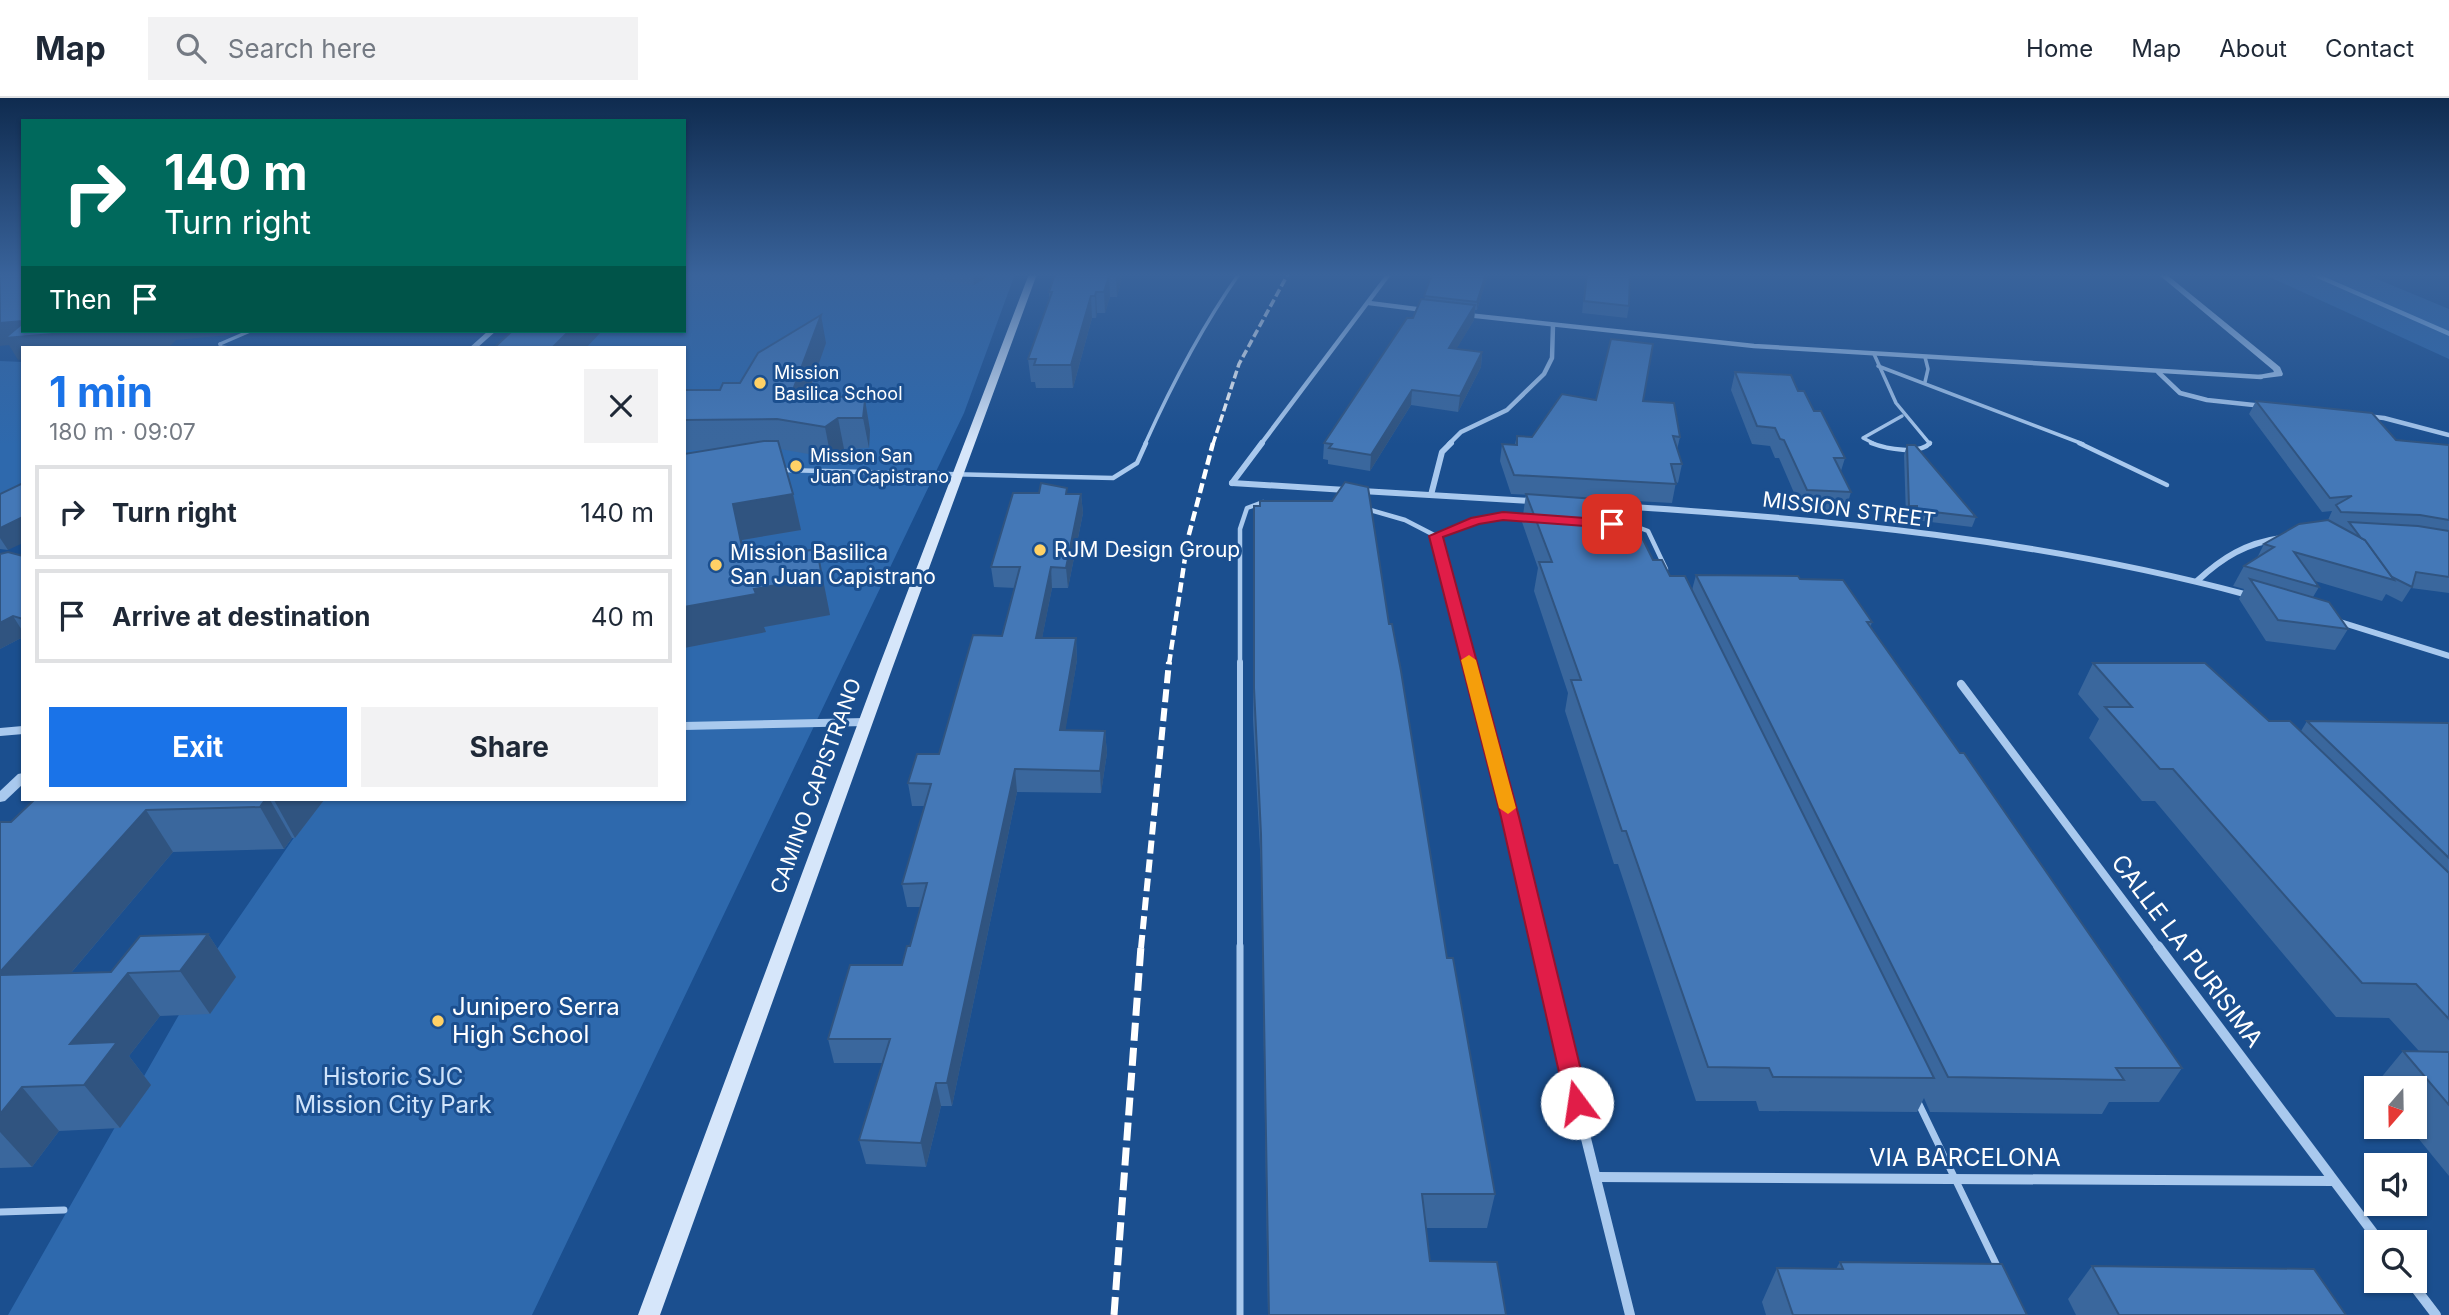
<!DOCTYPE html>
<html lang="en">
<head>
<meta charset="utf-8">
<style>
	body { margin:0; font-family:Inter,sans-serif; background:#f2f2f3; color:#1f2937; height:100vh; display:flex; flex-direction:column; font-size:26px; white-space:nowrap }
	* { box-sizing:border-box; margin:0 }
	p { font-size:23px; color:#747a83 }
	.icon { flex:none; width:38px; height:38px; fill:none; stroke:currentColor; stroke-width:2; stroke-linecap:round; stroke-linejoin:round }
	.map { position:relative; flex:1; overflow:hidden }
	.side { position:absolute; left:21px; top:248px; width:665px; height:455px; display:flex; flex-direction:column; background:#fff; border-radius:0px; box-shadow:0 2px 5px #0004 }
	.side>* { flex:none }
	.guide { position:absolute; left:21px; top:21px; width:665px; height:214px; border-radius:0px; box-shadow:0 2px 5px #0004; background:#00695c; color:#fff; overflow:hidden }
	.needle { width:46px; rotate:200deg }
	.fabs { position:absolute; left:2364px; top:978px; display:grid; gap:14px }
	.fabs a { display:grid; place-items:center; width:63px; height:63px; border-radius:0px; background:#fff; box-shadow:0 2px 5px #0004; font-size:35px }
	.pin { position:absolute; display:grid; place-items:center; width:60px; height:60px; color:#fff; margin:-30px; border-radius:14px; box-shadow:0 4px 10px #0006 }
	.me { position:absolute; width:77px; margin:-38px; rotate:346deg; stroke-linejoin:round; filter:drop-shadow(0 0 5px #0008) }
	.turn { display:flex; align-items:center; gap:24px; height:147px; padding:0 28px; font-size:32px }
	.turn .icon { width:91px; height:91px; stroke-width:2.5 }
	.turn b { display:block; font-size:49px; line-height:60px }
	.then { display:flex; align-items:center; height:66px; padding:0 28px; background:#0003; gap:14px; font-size:26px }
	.round { display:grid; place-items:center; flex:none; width:74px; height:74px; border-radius:0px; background:#f2f2f3 }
	.overview { display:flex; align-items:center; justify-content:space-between; height:119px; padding:0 28px }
	h1 { font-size:42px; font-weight:700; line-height:52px; color:#1a73e8 }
	.primary-button { display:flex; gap:14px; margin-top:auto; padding:14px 28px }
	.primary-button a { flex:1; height:80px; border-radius:0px; background:#1a73e8; color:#fff; font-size:28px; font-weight:700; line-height:80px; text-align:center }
	.primary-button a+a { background:#f2f2f3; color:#1f2937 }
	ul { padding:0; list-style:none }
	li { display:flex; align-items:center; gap:21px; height:94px; margin:0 14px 10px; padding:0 14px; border:4px solid #e0e1e3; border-radius:0px }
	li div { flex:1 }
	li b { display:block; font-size:26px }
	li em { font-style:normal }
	header { display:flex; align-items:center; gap:42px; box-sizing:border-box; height:98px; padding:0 35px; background:#fff; border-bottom:2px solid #e0e1e3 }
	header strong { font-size:33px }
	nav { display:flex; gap:38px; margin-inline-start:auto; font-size:24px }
	.search { width:490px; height:63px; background:#f2f2f3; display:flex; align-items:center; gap:18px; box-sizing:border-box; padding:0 24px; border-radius:0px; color:#747a83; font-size:26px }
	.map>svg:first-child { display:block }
	.green { fill:#2e69ad }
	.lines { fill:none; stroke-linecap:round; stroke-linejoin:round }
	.stream { fill:#9cc4f0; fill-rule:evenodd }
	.service-far3 { stroke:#a9c9ee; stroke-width:3.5 }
	.service-far2 { stroke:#a9c9ee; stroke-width:4.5 }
	.service-far1 { stroke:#a9c9ee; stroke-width:6 }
	.service { stroke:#a9c9ee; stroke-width:7 }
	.minor-far3 { stroke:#a9c9ee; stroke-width:4.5 }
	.minor-far2 { stroke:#a9c9ee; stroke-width:6 }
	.minor-far1 { stroke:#a9c9ee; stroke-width:8 }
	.minor { stroke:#a9c9ee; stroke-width:10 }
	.tertiary { fill:#a9c9ee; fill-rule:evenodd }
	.secondary { fill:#d6e6fa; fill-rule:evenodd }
	.rail-far3 { stroke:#fff; stroke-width:3.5; stroke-dasharray:8 3.5; stroke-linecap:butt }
	.rail-far2 { stroke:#fff; stroke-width:4.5; stroke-dasharray:10 4.5; stroke-linecap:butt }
	.rail-far1 { stroke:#fff; stroke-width:6; stroke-dasharray:13 6; stroke-linecap:butt }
	.rail { stroke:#fff; stroke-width:7; stroke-dasharray:18 7; stroke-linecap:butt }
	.wall { fill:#3a679d }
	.shaded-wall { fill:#305480 }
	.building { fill:#4478b7; stroke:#305480; stroke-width:2 }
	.route { fill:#e11d48; stroke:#92132f; stroke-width:2 }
	.slow { fill:#f59e0b }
	.poi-dot { fill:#ffd166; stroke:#1b4f8f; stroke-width:2.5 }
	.labels { text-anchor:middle; stroke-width:6; stroke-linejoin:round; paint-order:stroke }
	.far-poi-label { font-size:18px; fill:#fff; stroke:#1b4f8f; text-anchor:start }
	.street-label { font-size:21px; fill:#fff; stroke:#1b4f8f }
	.poi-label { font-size:21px; fill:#fff; stroke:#1b4f8f; text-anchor:start }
	.near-street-label { font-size:24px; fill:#fff; stroke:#1b4f8f }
	.near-poi-label { font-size:24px; fill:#fff; stroke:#1b4f8f; text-anchor:start }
	.near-park-label { font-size:24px; fill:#cfe3fa; stroke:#1b4f8f }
</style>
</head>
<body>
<header>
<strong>Map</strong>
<div class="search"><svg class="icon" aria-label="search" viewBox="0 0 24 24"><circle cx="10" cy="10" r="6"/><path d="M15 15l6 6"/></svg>Search here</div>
<nav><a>Home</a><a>Map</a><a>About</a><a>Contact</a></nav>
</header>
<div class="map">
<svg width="2449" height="1217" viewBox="0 0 2449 1217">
	<rect width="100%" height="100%" fill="#1b4f8f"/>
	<g class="green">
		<path d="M684,176H1015L964,315L532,1217H8L213,857L320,702H684V250H502L520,233H684Z"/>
		<path d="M2263,176H2365L2449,211V261Z"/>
		<path d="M0,263L23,264V385L0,399Z"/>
	</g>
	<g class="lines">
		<path class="stream" d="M2308,176H2318L2449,233V238Z"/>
		<g class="service-far3">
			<path d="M220,246L250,233"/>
			<path d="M220,246L221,249L230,250"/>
			<path d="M1874,256L1896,305L1930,346"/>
			<path d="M1925,259L1928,271L1925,284"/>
			<path d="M1878,268L2083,346"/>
			<path d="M1145,346C1172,286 1201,230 1239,176"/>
			<path d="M1875,346L1863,340L1902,318"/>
		</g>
		<g class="service-far2">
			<path d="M1871,345C1887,351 1920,357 1930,345"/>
			<path d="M2079,345L2167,387"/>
			<path d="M782,372L1113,380L1137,365L1146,345"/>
			<path d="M1367,411L1405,422L1436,438L1491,419L1528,420"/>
			<path d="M1632,427L1648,433L1666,471"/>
			<path d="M1240,566V431L1247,410L1263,404"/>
		</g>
		<path class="service-far1" d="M1240,564V850"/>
		<g class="service">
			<path d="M1240,848V1217"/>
			<path d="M1917,1002L1998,1170"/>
			<path d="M0,1114L64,1112"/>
		</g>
		<g class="minor-far3">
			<path d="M1369,205L1424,212"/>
			<path d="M1467,217L1754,248L2261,279"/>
			<path d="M2158,274L2180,295L2207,302L2263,308"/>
			<path d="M2365,318L2384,320L2449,337"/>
			<path d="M1261,346L1389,176"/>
			<path d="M1449,346L1461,334L1507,312L1544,276L1552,260L1553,227"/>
		</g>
		<g class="minor-far2">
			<path d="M1232,385L1346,392"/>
			<path d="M1232,385L1262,345"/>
			<path d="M1362,393L1532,403"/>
			<path d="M1431,397L1442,354L1451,345"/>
			<path d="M1617,408C1828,421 2043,442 2248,497"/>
			<path d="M1436,438L1470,566"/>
			<path d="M2197,483C2223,459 2246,445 2281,440"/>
			<path d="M2337,523L2449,558"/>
		</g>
		<g class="minor-far1">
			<path d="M1469,564L1510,719L1539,850"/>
			<path d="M1961,586L2159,850"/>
			<path d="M684,628L865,624"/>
			<path d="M0,634L23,632"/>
		</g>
		<g class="minor">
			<path d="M1538,848L1630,1217"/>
			<path d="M2158,848L2380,1144"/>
			<path d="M1596,1079L2333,1083"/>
			<path d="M2410,1183L2436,1217"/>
		</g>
		<g class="tertiary">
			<path d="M2158,176H2166L2280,269L2283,276L2282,278L2258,281V277L2274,274L2273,272Z"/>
			<path d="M488,233H496L477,250H469Z"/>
			<path d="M23,675V686L5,703L0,704V693L18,676Z"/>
		</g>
		<path class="secondary" d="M1029,176H1037L892,571L660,1217H638L878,571Z"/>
		<path class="rail-far3" d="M1213,346L1239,266L1288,176"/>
		<path class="rail-far2" d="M1169,566L1188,440L1213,345"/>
		<path class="rail-far1" d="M1141,850L1169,564"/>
		<path class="rail" d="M1114,1217L1141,848"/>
	</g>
	<g class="wall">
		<path d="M914,176H992L974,187L914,179Z"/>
		<path d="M1055,176H1123L1117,199H1110L1105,215H1097L1096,220H1092L1073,290H1036L1035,284H1031L1028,261L1049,202V194Z"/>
		<path d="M1432,176H1488L1477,212H1475L1474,222L1456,251L1482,254L1481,269L1458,314L1411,307L1370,373L1328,366V362L1323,361L1324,345L1413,220L1424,202Z"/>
		<path d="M1586,176H1630L1629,208L1627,220L1582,215Z"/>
		<path d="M826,245L809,294L865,302L870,332L869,350L844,351L831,360L780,351L793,396L801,432L742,442L746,463L824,488L830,517L764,529L766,534L684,550V356L710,352H684V292H720L740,285Z"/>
		<path d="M1735,274L1798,293L1814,313L1845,360L1841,373L1851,394L1845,414L1801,411L1779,360H1775L1770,348L1752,346L1731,292Z"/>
		<path d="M1596,302L1643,303L1680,339L1677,352L1682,366L1678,385L1676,384L1672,405L1511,396L1500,363L1502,346H1515L1517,338L1532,339Z"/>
		<path d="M2256,303L2396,342L2449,347V495L2411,490L2402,504L2386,496L2382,503L2315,483L2319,489L2313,499L2348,531L2335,552L2266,543L2239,501L2244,491L2233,488L2244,468L2257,460L2264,446L2328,422L2332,413L2322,414L2249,316Z"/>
		<path d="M1907,347L1976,419L1972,429L1914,422V418H1906L1904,357Z"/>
		<path d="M0,396L8,452L0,451Z"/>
		<path d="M1068,396H1081L1083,415L1068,490H1052L1042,540H1076L1077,562L1065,632L1105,633L1107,655L1101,695L1017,694L952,1008H941L926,1069L866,1066L859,1042L883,965H834L828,941L902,867L910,848L921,809H907L902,786L925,708H912L908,685L939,656L1002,538L1015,490L994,489L991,469Z"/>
		<path d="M1526,396L1653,462L1670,478L1692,492L1696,477L1800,481L1872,524L1870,530L2182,970L2159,1004H2109L2102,1016L1930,1014L1924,1000L1917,1014L1759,1013L1756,1003H1696L1618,766H1614L1565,613L1568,595L1534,493L1538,470L1522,424Z"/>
		<path d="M1254,408L1389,526L1447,860L1495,1096L1487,1130H1426L1430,1163L1506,1217H1268L1261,770L1253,622Z"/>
		<path d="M23,458V539L0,551Z"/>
		<path d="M2093,565L2301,633L2307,623L2449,625V1078L2409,1029H2415V990H2377L2375,987L2403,953H2419L2389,920L2336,919L2155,703H2142L2089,640L2099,621L2078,596Z"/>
		<path d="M34,702H324L295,740H292L284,751L173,754L71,875L111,874L208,836L236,879L210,916L160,918L129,958L151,987L120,1030L59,1033L32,1069L0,1070V724H11Z"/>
		<path d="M1840,1164L2027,1217H1766L1762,1204L1777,1170L1836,1171Z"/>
		<path d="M2092,1168L2346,1217H2076L2068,1201Z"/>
	</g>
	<g class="shaded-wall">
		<path d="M973,176H992L974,187Z"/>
		<path d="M1117,176H1123L1117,199L1116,178Z"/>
		<path d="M1486,176H1488L1477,212V204Z"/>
		<path d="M1109,178L1110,199L1105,215L1104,194Z"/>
		<path d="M1096,194L1097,215L1096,220L1095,198Z"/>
		<path d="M1091,198L1092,220L1073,290L1071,267Z"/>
		<path d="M1475,207L1474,222L1448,265L1449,250Z"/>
		<path d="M821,217L826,245L799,322L793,292Z"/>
		<path d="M23,223V233H240L229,237L176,242L169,249L154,250H23V261L18,262L9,247L0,248V225Z"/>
		<path d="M569,233H602L586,250H552Z"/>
		<path d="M1482,254L1481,269L1458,314L1460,298Z"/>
		<path d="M1412,292L1411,307L1370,373L1371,357Z"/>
		<path d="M865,302L870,332L869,350L863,320Z"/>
		<path d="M838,320L844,351L831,360L825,329Z"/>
		<path d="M793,396L801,432L742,442L753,496L754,491L817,451L830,517L764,529L766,534L684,550V509L733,406Z"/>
		<path d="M1081,396L1083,415L1068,490L1066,470Z"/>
		<path d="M23,419V445L8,452L0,440V430Z"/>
		<path d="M1051,469L1052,490L1038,561L1036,540Z"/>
		<path d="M13,518L23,534V539L0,551V525Z"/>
		<path d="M1076,540L1077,562L1062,654L1060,632Z"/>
		<path d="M1105,633L1107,655L1101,695L1100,673Z"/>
		<path d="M1015,671L1017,694L952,1008L947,985Z"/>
		<path d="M265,702H270L292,740L284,751L260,709Z"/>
		<path d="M274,702H324L295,740Z"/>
		<path d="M146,712L173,754L32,921L0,881V874Z"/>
		<path d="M208,836L236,879L210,916L180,873Z"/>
		<path d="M128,875L160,918L129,958L151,987L120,1030L84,987L70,946Z"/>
		<path d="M936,985L941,1008L926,1069L921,1045Z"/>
		<path d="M22,989L59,1033L32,1069L0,1034V1016Z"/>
	</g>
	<g class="building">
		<path d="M0,176H23V223L0,225Z"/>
		<path d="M1055,176H1117L1116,178H1109L1104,194H1096L1095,198H1091L1071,267H1034L1036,261H1028L1052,194H1049Z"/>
		<path d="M1432,176H1486L1477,204L1424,198Z"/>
		<path d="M1587,176H1630L1629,208L1584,203Z"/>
		<path d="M1421,201L1475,207L1449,250L1482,254L1460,298L1412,292L1371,357L1329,350L1332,346L1324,345L1407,220H1413Z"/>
		<path d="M821,217L793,292L865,302L863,320H838L825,329L777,321L684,322V292H720L723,285H740L758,255Z"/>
		<path d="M23,225V233H88L5,240Z"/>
		<path d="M512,233H569L552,250H494Z"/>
		<path d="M1611,241L1653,246L1643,303L1674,305L1680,339L1673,338L1682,366H1671L1676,386L1514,377L1502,346L1517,347V338L1532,339L1562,296L1596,302Z"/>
		<path d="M1735,274L1791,277L1798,293H1804L1814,313H1821L1845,360H1834L1851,394L1807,392L1784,342L1780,341L1775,330L1757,328Z"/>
		<path d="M2256,303L2372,315L2396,342L2449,347V422L2420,417L2341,414L2336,407L2352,398L2330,400Z"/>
		<path d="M764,343H778L793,396L733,406L745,463L817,451L822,479L754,491L756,496L684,509V356Z"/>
		<path d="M1907,347H1915L1976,419L1917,412V408H1909Z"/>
		<path d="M1345,384L1368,389L1389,526H1392L1401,573L1447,860H1453L1495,1096H1422L1430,1163L1497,1164L1506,1217H1269L1261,736L1254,590V408H1260V403H1332Z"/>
		<path d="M23,385V419L0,430V396Z"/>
		<path d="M1041,385L1067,390L1066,396H1081L1066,470L1051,469L1036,540H1076L1060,632L1105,633L1100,673L1015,671L947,985H936L921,1045L859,1042L890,941H828L850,867H902L907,848H910L927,785L902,786L931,686L908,685L917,656H939L973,537L1002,538L1020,469H991L1013,395H1039Z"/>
		<path d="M1526,396L1624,403L1653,462H1662L1670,478H1685L1934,980L1773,979L1769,970L1708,969L1626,733H1622L1571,582H1581L1539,464H1552Z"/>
		<path d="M2328,422L2365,442L2394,482L2294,454L2319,489L2244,468L2274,449L2264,446L2299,426Z"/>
		<path d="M2349,424L2418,428L2449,433V479L2416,474L2412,489L2392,479L2365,442L2361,440Z"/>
		<path d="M8,454L23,458V521L13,518L0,525V456Z"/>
		<path d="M1696,477L1798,478L1800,481L1843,482L1872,524H1867L1960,655H1964L2182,970H2116L2124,982L1948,979Z"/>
		<path d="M2250,481L2329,504L2348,531L2278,522Z"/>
		<path d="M2093,565H2205L2269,623H2290L2449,775V921L2416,886L2362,885L2173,671H2160L2105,609H2132Z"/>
		<path d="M2307,623L2449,625V760Z"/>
		<path d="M34,702H265L260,709L146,712L0,874V724H11Z"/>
		<path d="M208,836L180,873L128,875L70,946L117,944L84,987L22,989L0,1016V877L111,874L140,838Z"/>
		<path d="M2403,953L2449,954V1007Z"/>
		<path d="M1840,1164L2002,1166L2027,1217H1793L1777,1170L1843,1171Z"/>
		<path d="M2092,1168L2314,1171L2346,1217H2119Z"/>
	</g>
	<linearGradient id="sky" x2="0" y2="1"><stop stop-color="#0f2b4f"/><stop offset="0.51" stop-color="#39639b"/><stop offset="1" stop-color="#39639b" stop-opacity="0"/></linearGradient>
	<rect width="2449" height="347" fill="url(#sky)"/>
	<path class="route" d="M1503,414L1612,422L1619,426L1612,430L1503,422L1479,426L1443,439L1519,719L1589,1005L1585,1011L1577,1014L1570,1011L1566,1005L1501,719L1429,438L1471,420Z"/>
	<path class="slow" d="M1469,557L1476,562L1516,710L1508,716L1499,710L1461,562Z"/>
	<g class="poi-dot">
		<circle cx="760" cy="285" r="7"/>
		<circle cx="796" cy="368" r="7"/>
		<circle cx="1040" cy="452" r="7"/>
		<circle cx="716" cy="467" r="7"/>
		<circle cx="438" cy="923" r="7"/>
	</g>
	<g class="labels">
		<g class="far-poi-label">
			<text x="774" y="281">Mission<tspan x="774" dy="21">Basilica School</tspan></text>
			<text x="810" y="364">Mission San<tspan x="810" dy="21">Juan Capistrano</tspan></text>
		</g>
		<g class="street-label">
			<text transform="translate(1849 412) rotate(7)" y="7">MISSION STREET</text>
			<text transform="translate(816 688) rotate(-70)" y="7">CAMINO CAPISTRANO</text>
		</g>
		<g class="poi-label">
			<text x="1054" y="459">RJM Design Group</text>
			<text x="730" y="462">Mission Basilica<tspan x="730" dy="24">San Juan Capistrano</tspan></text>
		</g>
		<g class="near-street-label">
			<text transform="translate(2187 853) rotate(53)" y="8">CALLE LA PURISIMA</text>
			<text x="1965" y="1068">VIA BARCELONA</text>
		</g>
		<g class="near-poi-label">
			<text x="452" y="917">Junipero Serra<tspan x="452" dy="28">High School</tspan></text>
		</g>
		<g class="near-park-label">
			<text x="393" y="987">Historic SJC<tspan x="393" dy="28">Mission City Park</tspan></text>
		</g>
	</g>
</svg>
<div class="fabs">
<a><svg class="needle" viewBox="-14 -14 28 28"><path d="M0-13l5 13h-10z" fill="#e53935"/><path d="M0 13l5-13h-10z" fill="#747a83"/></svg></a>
<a><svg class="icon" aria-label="sound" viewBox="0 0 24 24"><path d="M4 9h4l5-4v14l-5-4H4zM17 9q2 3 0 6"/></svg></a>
<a><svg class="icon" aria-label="search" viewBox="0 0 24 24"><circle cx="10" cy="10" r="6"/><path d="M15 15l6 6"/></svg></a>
</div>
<div class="pin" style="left:1612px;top:426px;background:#d93025"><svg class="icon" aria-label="arrive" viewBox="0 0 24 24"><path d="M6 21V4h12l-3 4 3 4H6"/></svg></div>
<svg class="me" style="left:1577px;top:1005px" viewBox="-20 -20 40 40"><circle r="19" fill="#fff"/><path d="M0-13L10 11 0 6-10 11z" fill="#e11d48"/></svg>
<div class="guide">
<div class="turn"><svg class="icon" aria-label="right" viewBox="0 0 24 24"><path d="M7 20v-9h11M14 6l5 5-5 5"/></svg><div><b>140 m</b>Turn right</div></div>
<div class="then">Then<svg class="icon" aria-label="arrive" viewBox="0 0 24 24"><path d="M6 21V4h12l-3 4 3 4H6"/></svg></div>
</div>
<section class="side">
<div class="overview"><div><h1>1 min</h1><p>180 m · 09:07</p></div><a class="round"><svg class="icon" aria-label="close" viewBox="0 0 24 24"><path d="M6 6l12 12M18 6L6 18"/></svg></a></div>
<ul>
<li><svg class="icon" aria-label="right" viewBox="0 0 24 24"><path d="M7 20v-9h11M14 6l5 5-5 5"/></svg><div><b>Turn right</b></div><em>140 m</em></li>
<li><svg class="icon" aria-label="arrive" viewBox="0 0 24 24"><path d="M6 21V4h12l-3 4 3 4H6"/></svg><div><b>Arrive at destination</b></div><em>40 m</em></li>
</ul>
<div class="primary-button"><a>Exit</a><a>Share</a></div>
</section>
</div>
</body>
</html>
